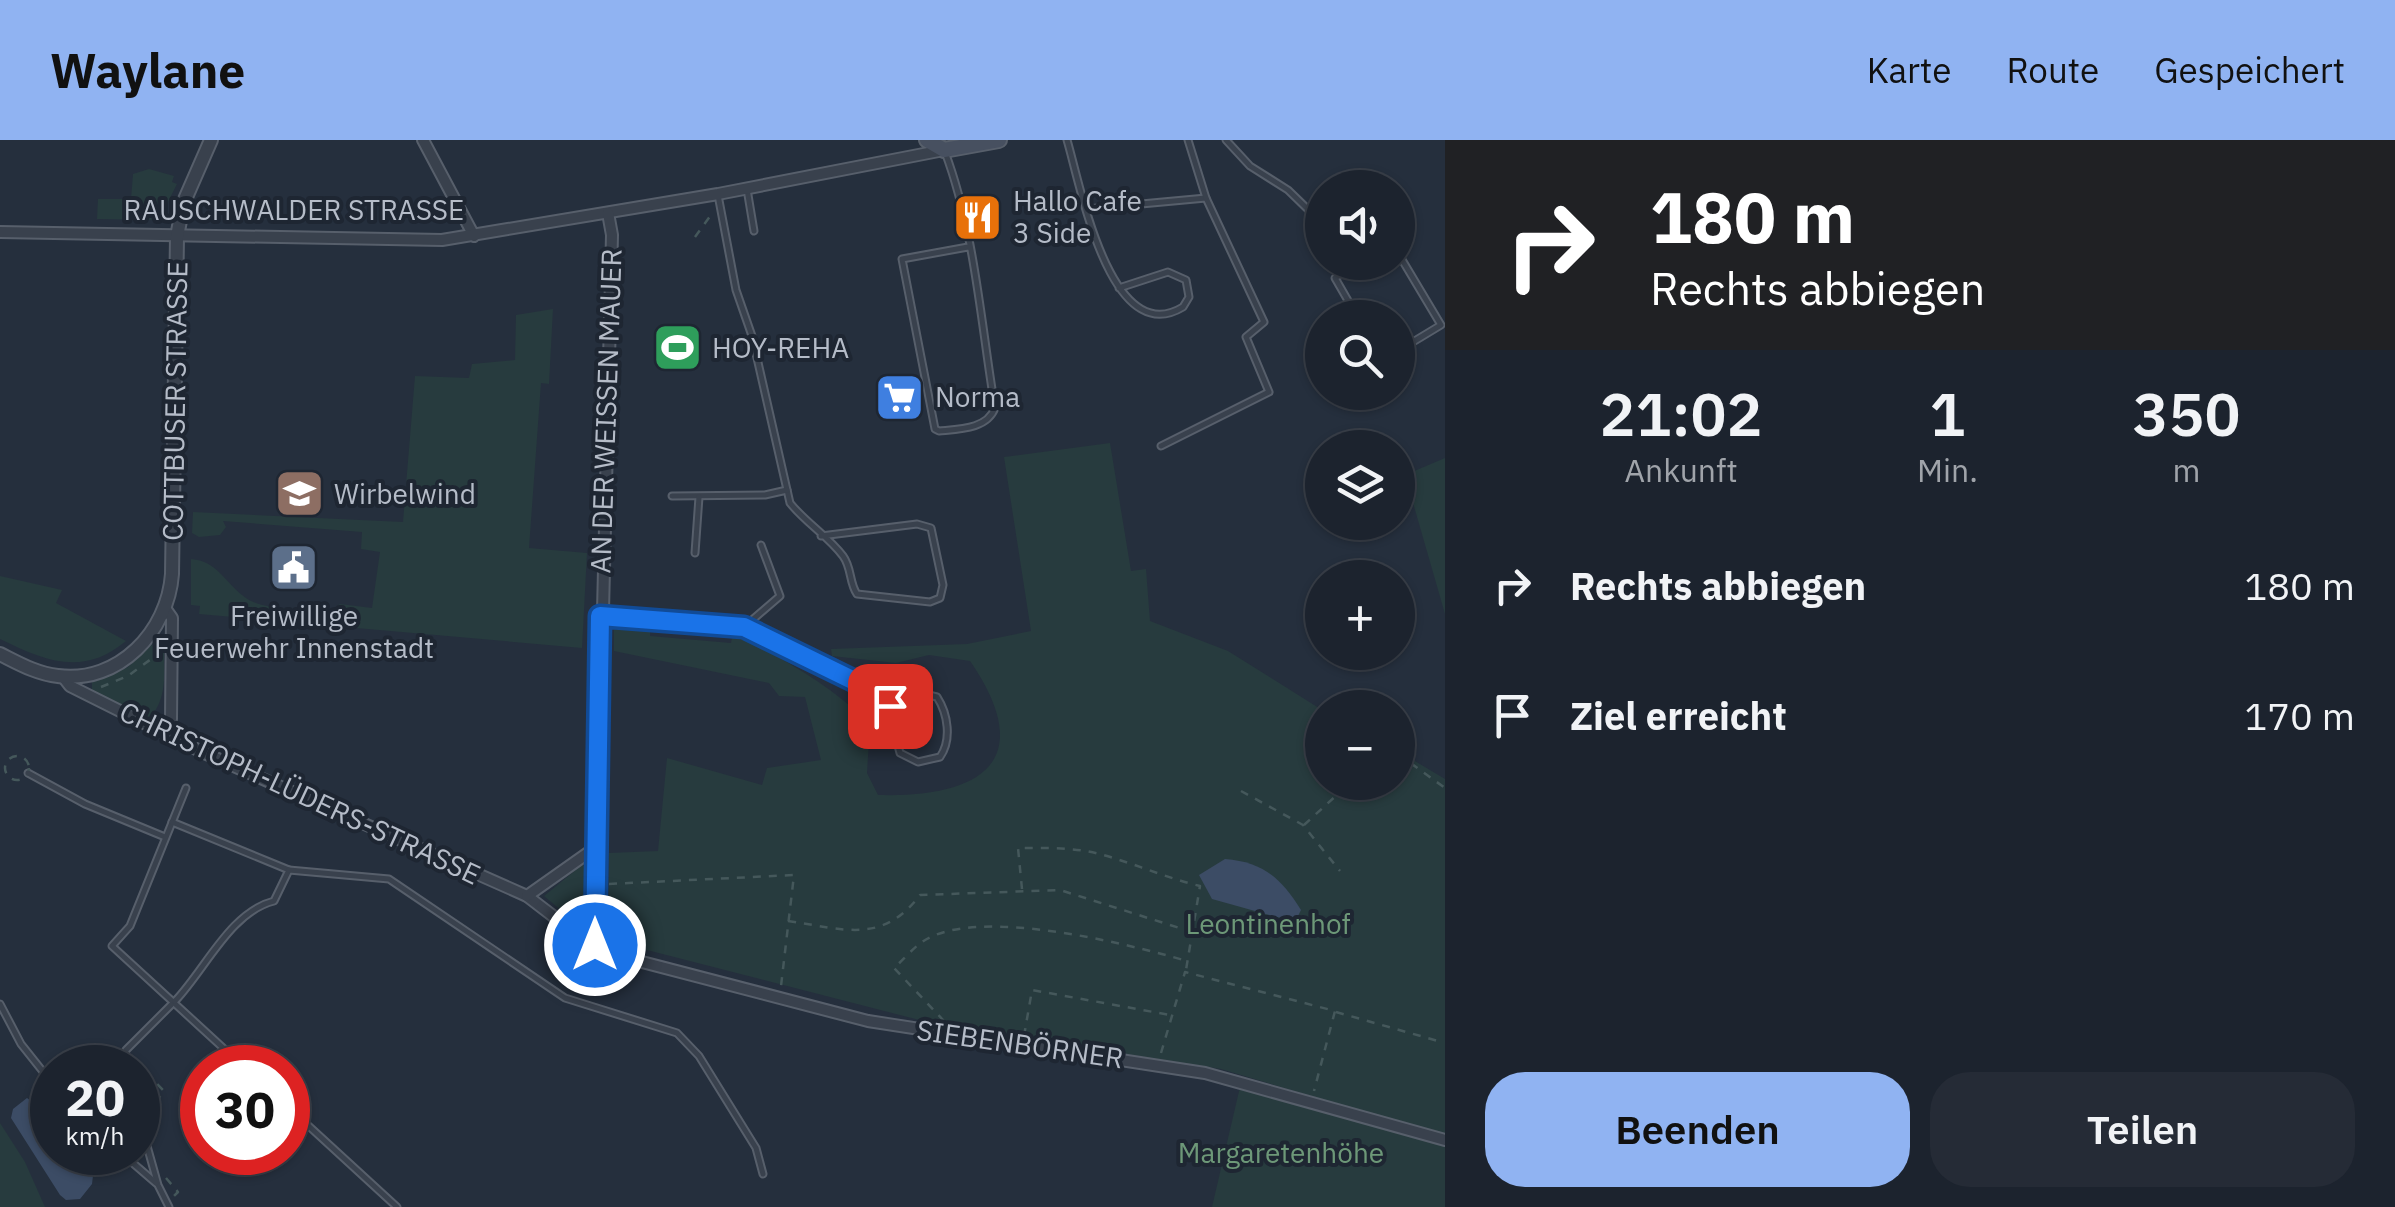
<!DOCTYPE html>
<html lang="de">
<head>
<meta charset="utf-8">
<style>
	body { margin:0; font-family:"IBM Plex Sans",sans-serif; background:#252b36; color:#f1f3f6; height:100vh; display:flex; flex-direction:column; font-size:38px; white-space:nowrap }
	* { box-sizing:border-box; margin:0 }
	p { font-size:32px; color:#a0a4aa }
	.icon { flex:none; width:55px; height:55px; fill:none; stroke:currentColor; stroke-width:2; stroke-linecap:round; stroke-linejoin:round }
	.map { position:relative; flex:1; overflow:hidden }
	.details { display:flex; flex-direction:column; background:#1c232e; width:950px }
	.details>* { flex:none }
	.hud { background:#202124; color:#fff; overflow:hidden }
	.fabs { position:absolute; left:1305px; top:30px; display:grid; gap:20px }
	.fabs a { display:grid; place-items:center; width:110px; height:110px; border-radius:50%; background:#1c232e; box-shadow:0 2px 8px #0004,0 0 0 2px #3a404a; font-size:50px }
	.speed { position:absolute; left:30px; top:905px; display:flex; gap:20px; font-size:50px; font-weight:700; text-align:center }
	.speed>* { display:grid; place-content:center; width:130px; height:130px; border-radius:50%; background:#1c232e; box-shadow:0 2px 8px #0004,0 0 0 2px #3a404a; line-height:1 }
	.speed small { font-size:25px; font-weight:400 }
	.speed .limit { border:15px solid #d22; background:#fff; color:#111 }
	.pin { position:absolute; display:grid; place-items:center; width:85px; height:85px; color:#fff; margin:-42px; border-radius:20px; box-shadow:0 5px 15px #0006 }
	.me { position:absolute; width:110px; margin:-55px; rotate:0deg; stroke-linejoin:round; filter:drop-shadow(0 0 8px #0008) }
	.turn { display:flex; align-items:center; gap:35px; height:210px; padding:0 40px; font-size:45px }
	.turn .icon { width:130px; height:130px; stroke-width:2.5 }
	.turn b { display:block; font-size:70px; line-height:85px }
	.eta { display:flex; justify-content:space-evenly; align-items:center; height:170px; text-align:center }
	.eta b { font-size:60px; font-weight:600; line-height:70px }
	.action { display:flex; gap:20px; margin-top:auto; padding:20px 40px }
	.action a { flex:1; height:115px; border-radius:40px; background:#90b3f2; color:#111; font-size:40px; font-weight:600; line-height:115px; text-align:center }
	.action a+a { background:#252b36; color:#f1f3f6 }
	ul { padding:0; list-style:none }
	li { display:flex; align-items:center; gap:30px; height:130px; padding:0 40px }
	li div { flex:1 }
	li b { display:block; font-size:38px }
	li em { font-style:normal }
	header { display:flex; align-items:center; gap:60px; box-sizing:border-box; height:140px; padding:0 50px; background:#90b3f2; color:#111 }
	header strong { font-size:48px }
	nav { display:flex; gap:55px; margin-inline-start:auto; font-size:35px }
	main { display:flex; flex:1; min-height:0 }
	.map>svg:first-child { display:block }
	.green { fill:#273b3e }
	.water { fill:#3c4c65 }
	.lines { fill:none; stroke-linecap:round; stroke-linejoin:round }
	.service-casing { stroke:#575f6b; stroke-width:9 }
	.minor-casing { stroke:#575f6b; stroke-width:14 }
	.tertiary-casing { stroke:#575f6b; stroke-width:16 }
	.secondary-casing { stroke:#575f6b; stroke-width:18 }
	.path { stroke:#45585b; stroke-width:2.5; stroke-dasharray:8 8; stroke-linecap:butt }
	.service { stroke:#39414d; stroke-width:5 }
	.minor { stroke:#39414d; stroke-width:10 }
	.tertiary { stroke:#39414d; stroke-width:12 }
	.secondary { stroke:#475060; stroke-width:14 }
	.route-casing { stroke:#114b97; stroke-width:25 }
	.route { stroke:#1a73e8; stroke-width:18 }
	.labels { text-anchor:middle; stroke-width:8; stroke-linejoin:round; paint-order:stroke }
	.poi-label { font-size:28px; fill:#b5bcc8; stroke:#1e2632; text-anchor:start }
	.street-label { font-size:28px; fill:#b5bcc8; stroke:#1e2632 }
	.park-label { font-size:28px; fill:#6d9878; stroke:#1e2632 }
</style>
</head>
<body>
<header>
<strong>Waylane</strong>
<nav><a>Karte</a><a>Route</a><a>Gespeichert</a></nav>
</header>
<main>
<div class="map">
<svg width="1445" height="1067" viewBox="0 0 1445 1067">
	<rect width="100%" height="100%" fill="#252f3d"/>
	<g class="green">
		<path d="M149,29L174,36L172,42L177,44L161,76L157,80L97,79L98,59H131L133,34Z"/>
		<path d="M553,169L549,244L541,243L529,408L587,413L582,508L199,474L200,466L191,465V419C220,421 227,448 251,461C272,471 307,468 330,471L340,464L372,468L380,412L361,409L362,392L223,381L226,387L220,395L199,397L192,393L193,372L403,382L415,236L469,238L472,224L515,220L516,175Z"/>
		<path d="M1110,303L1131,431L1146,429L1150,481L1228,511L1322,570V642H1398V611L1445,639V996L1221,929L931,883L608,800L609,713L658,711L667,618L762,645L767,628L821,620L805,557L779,556L769,543L614,511V484L650,485V496L731,503L733,492C782,519 830,544 870,584L867,633L878,655C981,658 1039,621 970,521L929,515L896,523L832,516L831,509L967,504L1031,491L1004,317Z"/>
		<path d="M1445,318V474L1405,335Z"/>
		<path d="M0,436L62,450L56,463L126,501C83,537 45,521 0,499Z"/>
		<path d="M155,502L164,507C164,534 168,558 149,579L92,552V542L128,527Z"/>
		<path d="M582,725L586,727L581,787L544,756Z"/>
		<path d="M1240,947L1445,1002V1067H1212Z"/>
		<path d="M0,983L25,1022L45,1067H0Z"/>
	</g>
	<g class="water">
		<path d="M1225,719C1263,722 1281,738 1301,770L1295,782L1212,759L1199,735Z"/>
		<path d="M27,958L52,977V1012L85,1013L94,1027L92,1044L80,1059L66,1060L60,1055L11,978L13,969Z"/>
	</g>
	<g class="lines">
		<defs>
			<g id="service">
				<path d="M1067,0C1080,43 1110,211 1183,167L1189,157L1186,140L1168,132L1119,148"/>
				<path d="M1226,0L1250,26L1288,50L1322,83"/>
				<path d="M945,12C975,92 981,185 995,268C987,289 960,289 939,291L935,289L902,119L968,107"/>
				<path d="M747,49L754,91"/>
				<path d="M718,55L736,150L752,196L790,363C806,383 828,396 843,416C852,428 849,443 857,454L930,462L940,458L943,445L931,388L917,384L821,396"/>
				<path d="M1087,69L1206,58"/>
				<path d="M1398,113L1441,185L1398,211"/>
				<path d="M1358,178L1335,138L1361,122"/>
				<path d="M1161,306L1269,252L1246,197L1264,182L1206,58L1188,0"/>
				<path d="M672,356L765,355L787,350"/>
				<path d="M695,413L699,357"/>
				<path d="M601,476L744,487L885,557L900,613L918,622L940,617C952,600 948,574 937,557L912,551L885,557"/>
				<path d="M744,487L780,456L761,405"/>
				<path d="M28,633L85,664L165,697"/>
				<path d="M186,648L130,786L112,806L245,928"/>
				<path d="M172,682L289,730L274,761C230,772 205,830 175,861"/>
				<path d="M289,730L389,739L565,858L677,893L699,916L756,1008L763,1034"/>
				<path d="M0,864L21,904L52,943"/>
				<path d="M123,928L126,910L171,865"/>
				<path d="M288,967L397,1067"/>
				<path d="M138,974L158,1045L169,1067"/>
				<path d="M120,1012L156,1043"/>
			</g>
			<g id="minor">
				<path d="M423,0L474,96"/>
				<path d="M0,92L442,100L718,54L944,10"/>
				<path d="M63,537L70,546L202,612L527,756L566,786L619,816L868,881L1205,933L1445,1000"/>
				<path d="M164,593L171,579L172,478L165,468"/>
				<path d="M527,756L595,708"/>
				<path d="M595,805L612,95L608,73"/>
			</g>
			<path id="tertiary" d="M0,514C18,523 37,534 58,536C119,544 168,491 172,434L177,97L183,64L211,0"/>
			<path id="secondary" d="M927,0L944,10L999,0"/>
		</defs>
		<use href="#service" class="service-casing"/>
		<use href="#minor" class="minor-casing"/>
		<use href="#tertiary" class="tertiary-casing"/>
		<use href="#secondary" class="secondary-casing"/>
		<g class="path">
			<path d="M695,97L711,75"/>
			<path d="M101,547L128,536L158,514"/>
			<path d="M1398,614L1445,648"/>
			<circle cx="17" cy="628" r="12"/>
			<path d="M1241,651L1303,685L1340,731"/>
			<path d="M1304,685L1351,642"/>
			<path d="M609,744L794,735L781,846"/>
			<path d="M1022,749L1018,708C1046,708 1076,707 1103,715C1136,724 1166,738 1200,746L1186,830"/>
			<path d="M788,781C844,789 882,805 920,755L1060,750L1192,792"/>
			<path d="M1336,872L1438,901"/>
			<path d="M944,881L894,828C903,820 912,809 922,802C975,765 1128,804 1187,821"/>
			<path d="M1024,896L1032,850L1170,875"/>
			<path d="M1161,913L1185,832L1335,871L1314,951"/>
			<path d="M135,921L164,951L147,974"/>
			<path d="M166,1038L178,1052L172,1058"/>
		</g>
		<use href="#service" class="service"/>
		<use href="#minor" class="minor"/>
		<use href="#tertiary" class="tertiary"/>
		<use href="#secondary" class="secondary"/>
	</g>
	<g class="lines">
		<defs>
			<path id="route" d="M595,805L600,476L744,487L885,556L890,566"/>
		</defs>
		<use href="#route" class="route-casing"/>
		<use href="#route" class="route"/>
	</g>
	<defs>
		<symbol id="restaurant-square" viewBox="-11 -11 22 22"><rect x="-9" y="-9" width="18" height="18" rx="4" fill="#e8710a" stroke="#1e2632"/><path d="M-5-6h1v4h1v-4h1v4h1v-4h1v5L-1.5 .5V6h-2V.5L-5-1ZM5-6V6H3V1.5H1.5Q1.5-4 5-6Z" fill="#fff"/></symbol>
		<symbol id="stadium-square" viewBox="-11 -11 22 22"><rect x="-9" y="-9" width="18" height="18" rx="4" fill="#2e9e5b" stroke="#1e2632"/><path d="M0-5a6.5 5 0 1 0 0 10a6.5 5 0 1 0 0-10ZM-3.5-1.8h7v3.6h-7Z" fill="#fff"/></symbol>
		<symbol id="supermarket-square" viewBox="-11 -11 22 22"><rect x="-9" y="-9" width="18" height="18" rx="4" fill="#3f7fe0" stroke="#1e2632"/><path d="M-6-5.5h2.5l.6 2H6L4.5 2H-2.5L-4.4-4H-6ZM-1.5 3.2a1.3 1.3 0 1 0 .1 0ZM3 3.2a1.3 1.3 0 1 0 .1 0Z" fill="#fff"/></symbol>
		<symbol id="school-square" viewBox="-11 -11 22 22"><rect x="-9" y="-9" width="18" height="18" rx="4" fill="#8d6e63" stroke="#1e2632"/><path d="M0-5L7-2L0 1L-7-2ZM-4 1L0 2.5L4 1V4Q0 6-4 4Z" fill="#fff"/></symbol>
		<symbol id="civic-square" viewBox="-11 -11 22 22"><rect x="-9" y="-9" width="18" height="18" rx="4" fill="#5c6f8a" stroke="#1e2632"/><path d="M-.6-6.5H3V-4.5H.6V-3L4-1V1h2V6H-6V1h2V-1L-.6-3ZM-1.2 2.5V6h2.4V2.5Z" fill="#fff"/></symbol>
	</defs>
	<g fill-rule="evenodd">
		<use href="#restaurant-square" x="950" y="50" width="55" height="55"/>
		<use href="#stadium-square" x="650" y="180" width="55" height="55"/>
		<use href="#supermarket-square" x="872" y="230" width="55" height="55"/>
		<use href="#school-square" x="272" y="326" width="55" height="55"/>
		<use href="#civic-square" x="266" y="400" width="55" height="55"/>
	</g>
	<g class="labels">
		<g class="poi-label">
			<text x="1013" y="71">Hallo Cafe<tspan x="1013" dy="32">3 Side</tspan></text>
			<text x="712" y="218">HOY-REHA</text>
			<text x="935" y="267">Norma</text>
			<text x="334" y="364">Wirbelwind</text>
			<text x="294" y="486" text-anchor="middle">Freiwillige<tspan x="294" dy="32">Feuerwehr Innenstadt</tspan></text>
		</g>
		<g class="street-label">
			<text x="294" y="80">RAUSCHWALDER STRASSE</text>
			<text transform="translate(175 261) rotate(-89)" y="10">COTTBUSER STRASSE</text>
			<text transform="translate(606 271) rotate(-88)" y="10">AN DER WEISSEN MAUER</text>
			<text transform="translate(300 653) rotate(25)" y="10">CHRISTOPH-LÜDERS-STRASSE</text>
			<text transform="translate(1020 904) rotate(8)" y="10">SIEBENBÖRNER</text>
		</g>
		<g class="park-label">
			<text x="1268" y="794">Leontinenhof</text>
			<text x="1281" y="1023">Margaretenhöhe</text>
		</g>
	</g>
</svg>
<div class="fabs">
<a><svg class="icon" aria-label="sound" viewBox="0 0 24 24"><path d="M4 9h4l5-4v14l-5-4H4zM17 9q2 3 0 6"/></svg></a>
<a><svg class="icon" aria-label="search" viewBox="0 0 24 24"><circle cx="10" cy="10" r="6"/><path d="M15 15l6 6"/></svg></a>
<a><svg class="icon" aria-label="layers" viewBox="0 0 24 24"><path d="M12 4l9 5-9 5-9-5zM3 14l9 5 9-5"/></svg></a>
<a>+</a>
<a>−</a>
</div>
<div class="speed"><div>20<small>km/h</small></div><div class="limit">30</div></div>
<div class="pin" style="left:890px;top:566px;background:#d93025"><svg class="icon" aria-label="arrive" viewBox="0 0 24 24"><path d="M6 21V4h12l-3 4 3 4H6"/></svg></div>
<svg class="me" style="left:595px;top:805px" viewBox="-20 -20 40 40"><circle r="17" fill="#1a73e8" stroke="#fff" stroke-width="3"/><path d="M0-11L8 9 0 5-8 9z" fill="#fff"/></svg>
</div>
<section class="details">
<div class="hud">
<div class="turn"><svg class="icon" aria-label="right" viewBox="0 0 24 24"><path d="M7 20v-9h11M14 6l5 5-5 5"/></svg><div><b>180 m</b>Rechts abbiegen</div></div>
</div>
<div class="eta">
<div><b>21:02</b><p>Ankunft</p></div>
<div><b>1</b><p>Min.</p></div>
<div><b>350</b><p>m</p></div>
</div>
<ul>
<li><svg class="icon" aria-label="right" viewBox="0 0 24 24"><path d="M7 20v-9h11M14 6l5 5-5 5"/></svg><div><b>Rechts abbiegen</b></div><em>180 m</em></li>
<li><svg class="icon" aria-label="arrive" viewBox="0 0 24 24"><path d="M6 21V4h12l-3 4 3 4H6"/></svg><div><b>Ziel erreicht</b></div><em>170 m</em></li>
</ul>
<div class="action"><a>Beenden</a><a>Teilen</a></div>
</section>
</main>
</body>
</html>
